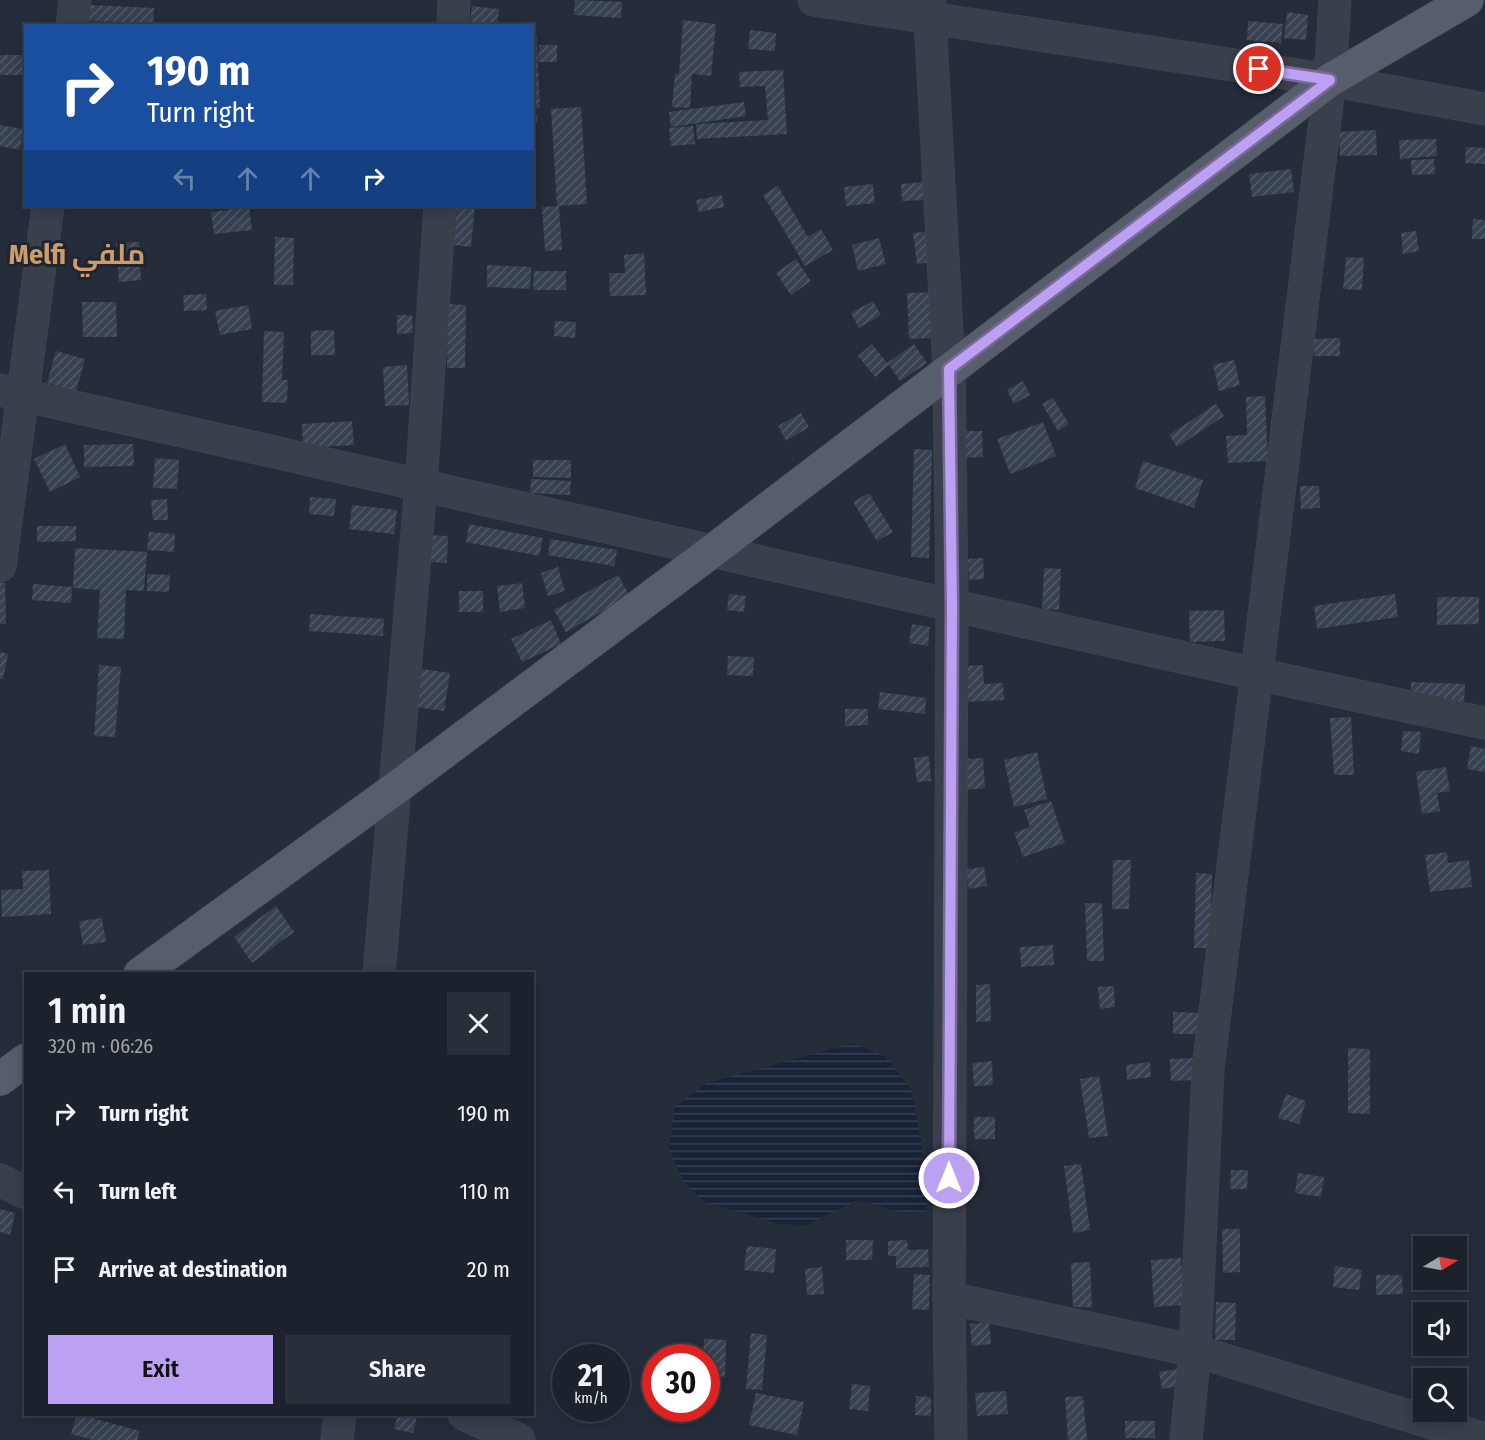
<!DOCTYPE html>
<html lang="en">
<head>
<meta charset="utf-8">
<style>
	body { margin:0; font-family:"Fira Sans Condensed",Cairo,sans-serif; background:#292f38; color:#f1f3f6; height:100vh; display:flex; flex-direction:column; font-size:22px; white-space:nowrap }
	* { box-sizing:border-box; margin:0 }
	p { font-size:20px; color:#a0a4a9 }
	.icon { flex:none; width:33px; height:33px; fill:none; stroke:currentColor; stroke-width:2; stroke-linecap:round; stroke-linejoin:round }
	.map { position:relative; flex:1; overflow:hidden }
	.side { position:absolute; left:24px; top:972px; width:510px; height:444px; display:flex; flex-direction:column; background:#1c222c; border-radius:0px; box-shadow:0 3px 15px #0003,0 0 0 2px #3a3f48 }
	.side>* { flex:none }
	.hud { position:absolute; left:24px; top:24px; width:510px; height:183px; border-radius:0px; box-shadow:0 3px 15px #0003,0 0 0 2px #3a3f48; background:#1a4fa0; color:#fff; overflow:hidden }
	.needle { width:39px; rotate:80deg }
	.controls { position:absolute; left:1413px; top:1236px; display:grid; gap:12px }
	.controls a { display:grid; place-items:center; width:54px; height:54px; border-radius:0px; background:#1c222c; box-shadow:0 3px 15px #0003,0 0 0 2px #3a3f48; font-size:30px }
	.speed { position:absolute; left:552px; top:1344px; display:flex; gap:12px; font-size:30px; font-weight:700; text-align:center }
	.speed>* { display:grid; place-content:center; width:78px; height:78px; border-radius:50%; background:#1c222c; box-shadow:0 3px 15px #0003,0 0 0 2px #3a3f48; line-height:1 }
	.speed small { font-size:15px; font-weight:400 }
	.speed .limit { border:9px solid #d22; background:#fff; color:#111 }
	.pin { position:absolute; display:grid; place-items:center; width:51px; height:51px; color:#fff; margin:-26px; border:3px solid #fff; border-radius:50%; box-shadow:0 2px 6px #0007 }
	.me { position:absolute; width:66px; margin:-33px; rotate:0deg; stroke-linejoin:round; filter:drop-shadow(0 0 4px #0008) }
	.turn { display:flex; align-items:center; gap:21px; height:126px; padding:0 24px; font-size:27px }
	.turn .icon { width:78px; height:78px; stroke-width:2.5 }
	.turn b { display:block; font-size:42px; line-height:51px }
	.lanes { display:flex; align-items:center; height:57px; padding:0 24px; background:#0003; justify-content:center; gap:30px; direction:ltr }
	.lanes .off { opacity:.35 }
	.round { display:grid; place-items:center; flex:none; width:63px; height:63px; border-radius:0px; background:#292f38 }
	.summary { display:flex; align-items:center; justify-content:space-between; height:102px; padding:0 24px }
	h1 { font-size:36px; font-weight:600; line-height:45px }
	.cta { display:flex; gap:12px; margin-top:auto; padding:12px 24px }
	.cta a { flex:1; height:69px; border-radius:0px; background:#bca0f2; color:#111; font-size:24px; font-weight:600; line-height:69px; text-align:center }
	.cta a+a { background:#292f38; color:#f1f3f6 }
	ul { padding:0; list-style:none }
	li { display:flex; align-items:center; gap:18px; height:78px; padding:0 24px }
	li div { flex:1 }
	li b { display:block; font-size:22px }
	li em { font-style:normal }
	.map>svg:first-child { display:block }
	.water { fill:url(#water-rules) }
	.building { fill:url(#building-hatch) }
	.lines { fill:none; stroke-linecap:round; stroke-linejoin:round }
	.minor-casing { stroke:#424854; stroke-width:33 }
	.major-casing { stroke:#424854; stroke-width:34 }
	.minor { stroke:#393f4b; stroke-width:32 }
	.major { stroke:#575e6b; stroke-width:33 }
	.route-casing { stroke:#7a689d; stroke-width:15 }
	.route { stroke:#bca0f2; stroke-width:10 }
	.labels { text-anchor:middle; stroke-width:6; stroke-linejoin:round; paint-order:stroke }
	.town-label { font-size:28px; font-weight:bold; fill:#cc9c6a; stroke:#1e2430 }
</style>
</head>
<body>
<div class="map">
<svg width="1485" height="1440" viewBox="0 0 1485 1440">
	<defs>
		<pattern id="water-rules" width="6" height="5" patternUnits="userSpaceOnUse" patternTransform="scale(1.5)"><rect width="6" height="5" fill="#192338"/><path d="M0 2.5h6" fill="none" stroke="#384153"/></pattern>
		<pattern id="building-hatch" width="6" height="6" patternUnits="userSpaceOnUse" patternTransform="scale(1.5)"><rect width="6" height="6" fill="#374152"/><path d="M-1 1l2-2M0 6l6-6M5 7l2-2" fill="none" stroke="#525a69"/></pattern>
	</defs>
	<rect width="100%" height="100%" fill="#252d3b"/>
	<path class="water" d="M853,1043L886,1057L911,1089L921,1140L927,1211L905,1214L858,1200L807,1225L779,1224L704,1202L683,1181L669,1149L675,1106L707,1083Z"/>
	<g class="building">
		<path d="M575,0L622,2L621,18L574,15Z"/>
		<path d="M89,5L154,8L153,26H122L123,22L89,21Z"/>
		<path d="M472,6L499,9L497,26H470Z"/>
		<path d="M1287,12L1308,15L1306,40L1284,38Z"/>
		<path d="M683,20L716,24L711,76L692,74L690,108L672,107L675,73L679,74Z"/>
		<path d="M1248,21L1283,24L1281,43L1247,40Z"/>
		<path d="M532,26H536L540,108L532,109Z"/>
		<path d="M750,30L776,33L775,51L748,49Z"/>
		<path d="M539,45H557V62H538Z"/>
		<rect x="0" y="55" width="26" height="20"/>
		<path d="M783,70L787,134L697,139L696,124L768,120L765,86L740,87L739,72Z"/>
		<path d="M744,102L746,116L671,127L669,112Z"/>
		<path d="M581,107L587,204L559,206L562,250L545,251L542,207L557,206L551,109Z"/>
		<path d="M532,114L538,115L533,137H532Z"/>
		<path d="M0,125L23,129L20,150L0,146Z"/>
		<path d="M693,126L695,144L671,146L669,128Z"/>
		<path d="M1376,130L1377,155L1340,156L1339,132Z"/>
		<path d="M1436,139L1437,156L1400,159L1399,140Z"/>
		<path d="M1466,147L1485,148V164L1465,163Z"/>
		<path d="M1434,159L1435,174L1412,175L1411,160Z"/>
		<path d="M1291,169L1294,192L1252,197L1249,174Z"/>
		<path d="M925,182L926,200L902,201L901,184Z"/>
		<path d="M873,184L875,203L846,206L844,187Z"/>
		<path d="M778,186L808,237L821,229L833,250L805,266L763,195Z"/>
		<path d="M722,195L724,207L699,212L696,200Z"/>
		<path d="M168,206H190V209L167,207Z"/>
		<path d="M457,206H475L471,247L454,245Z"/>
		<path d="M249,207L252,230L214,234L211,212Z"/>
		<path d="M1473,219L1485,220V239H1472Z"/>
		<path d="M929,231L933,262L917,264L913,233Z"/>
		<path d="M1416,231L1419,251L1403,254L1401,233Z"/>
		<path d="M275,237L294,238L293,285H274Z"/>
		<path d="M879,238L886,264L858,271L852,245Z"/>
		<path d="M139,242L141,280L119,282L116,243Z"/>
		<path d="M644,253L646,295L610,296L609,273H625L624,255Z"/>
		<path d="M1346,257L1364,258L1362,290L1343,289Z"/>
		<path d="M796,259L811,281L791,295L776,273Z"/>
		<path d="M487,265L531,267L530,289L487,287Z"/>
		<path d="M534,271H566V290H533Z"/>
		<path d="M934,292L935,338L909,339L907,293Z"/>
		<path d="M206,294L207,310L184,311L183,295Z"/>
		<path d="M873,301L881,315L859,328L851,313Z"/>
		<path d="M82,302H116L117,337H83Z"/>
		<path d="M448,304L466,305L465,368H447Z"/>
		<path d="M248,305L252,329L220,335L215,311Z"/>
		<path d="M397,315H412L413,333L397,334Z"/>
		<path d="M555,321L576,322L575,338L554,336Z"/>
		<path d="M334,330L335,355H311V331Z"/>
		<path d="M264,331L284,332L282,380H288L287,403L262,402Z"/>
		<path d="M1340,338V356H1314V339Z"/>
		<path d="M872,344L887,363L914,344L927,363L900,381L889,365L875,377L858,356Z"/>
		<path d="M56,351L85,359L76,391L47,383Z"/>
		<path d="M1234,360L1240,385L1219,391L1213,365Z"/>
		<path d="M407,365L409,405L385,406L383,367Z"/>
		<path d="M1023,381L1030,395L1014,404L1007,390Z"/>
		<path d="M1265,396L1268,461L1228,463L1226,436L1247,435L1246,397Z"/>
		<path d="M1053,398L1069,424L1058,431L1042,404Z"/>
		<path d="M1216,404L1224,416L1177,447L1169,435Z"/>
		<path d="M801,413L809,427L786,441L778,426Z"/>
		<path d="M352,421L354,445L303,448L302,424Z"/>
		<path d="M1043,422L1056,456L1010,474L997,439Z"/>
		<path d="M961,431H982L983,457L961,458Z"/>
		<path d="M65,444L80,477L50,492L34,459Z"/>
		<path d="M133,444L134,466L84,467V445Z"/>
		<path d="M914,449L932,450L929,558L911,557Z"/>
		<path d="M155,458L179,460L177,489L153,488Z"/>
		<path d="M533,460H571V478L533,477Z"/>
		<path d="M1143,461L1203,480L1194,508L1135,488Z"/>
		<path d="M531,479L571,481L570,495L530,493Z"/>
		<path d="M1300,486H1319L1320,508L1301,509Z"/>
		<path d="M869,493L893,532L877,541L853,502Z"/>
		<path d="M310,497L336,499L334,516L309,514Z"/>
		<path d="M167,499L168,520H153L151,500Z"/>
		<path d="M352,505L397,510L394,534L349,529Z"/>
		<path d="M469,524L543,538L539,556L466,542Z"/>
		<path d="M37,526H76V541L37,542Z"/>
		<path d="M149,532L175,534L174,552L147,550Z"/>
		<path d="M429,535L448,536L447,563L428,562Z"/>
		<path d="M550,539L617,550L614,566L548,555Z"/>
		<path d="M75,548L147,552L144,591L126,590L124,639L97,638L100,590L73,588Z"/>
		<path d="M983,558L984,579L969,580L968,559Z"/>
		<path d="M558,567L565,591L548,596L541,573Z"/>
		<path d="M1044,568L1061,569L1059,610L1042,609Z"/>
		<path d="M147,574L170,575L169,592L147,591Z"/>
		<path d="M618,575L630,596L566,632L554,610Z"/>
		<path d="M0,583H5L6,624H0Z"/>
		<path d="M522,583L525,608L500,612L497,586Z"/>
		<path d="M33,584L72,587L71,603L32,600Z"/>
		<rect x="459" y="591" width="24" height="21"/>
		<path d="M729,594L746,596L744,612L727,610Z"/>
		<path d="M1395,594L1398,617L1317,629L1314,606Z"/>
		<path d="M1437,597H1479V624L1437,625Z"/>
		<path d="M1224,610L1225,641L1190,642L1189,611Z"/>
		<path d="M310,614L384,619L383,636L309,631Z"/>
		<path d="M551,620L561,644L522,662L511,639Z"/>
		<path d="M912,624L930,627L928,646L909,643Z"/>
		<path d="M0,652L8,654L3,679H0Z"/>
		<path d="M728,656L754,657L753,676L727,675Z"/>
		<path d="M99,665L121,667L115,737L94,736Z"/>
		<path d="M983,665L984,684L1003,683L1004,700L963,702L961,666Z"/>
		<path d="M422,669L450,673L444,711L416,707Z"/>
		<path d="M1411,682L1465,684L1464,704L1411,702Z"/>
		<path d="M880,692L926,698L925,714L878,709Z"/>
		<path d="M845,709H868V725L845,726Z"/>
		<path d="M1351,717L1354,775H1334L1330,718Z"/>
		<path d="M1403,731L1421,732L1419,754L1401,751Z"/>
		<path d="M1471,746L1485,749V772L1467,769Z"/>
		<path d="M1037,752L1047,799L1014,807L1004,760Z"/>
		<path d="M929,756L931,781L917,782L914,758Z"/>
		<path d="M983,758L985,788L967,790L965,759Z"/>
		<path d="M1446,767L1450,791L1437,793L1440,811L1422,814L1416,772Z"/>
		<path d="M1051,801L1065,843L1023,857L1014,833L1030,827L1024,810Z"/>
		<path d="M1447,852L1448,863L1469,860L1472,887L1430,892L1425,855Z"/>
		<path d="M1113,860H1131L1129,909H1112Z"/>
		<path d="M984,867L987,886L969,889L966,869Z"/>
		<path d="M49,870L51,914L2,917L1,890L23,889L22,871Z"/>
		<path d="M1196,873L1212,874L1210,948H1194Z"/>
		<path d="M1085,903H1102L1104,961H1087Z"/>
		<path d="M276,906L294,932L252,963L234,937Z"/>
		<path d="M102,918L106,942L83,945L79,921Z"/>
		<path d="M1053,945L1054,965L1021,967L1020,947Z"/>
		<path d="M990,984L991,1021L976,1022V985Z"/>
		<path d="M1114,986L1115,1007L1100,1009L1098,987Z"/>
		<path d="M1173,1012L1200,1013V1034H1173Z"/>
		<path d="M1348,1048L1370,1049V1114L1348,1113Z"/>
		<path d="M1194,1058L1195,1080L1171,1081L1170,1059Z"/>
		<path d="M992,1061L993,1085L974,1086L972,1063Z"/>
		<path d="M1150,1062L1151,1077L1127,1080L1126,1065Z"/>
		<path d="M1099,1076L1108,1136L1089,1138L1080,1079Z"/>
		<path d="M1286,1094L1306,1101L1299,1124L1278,1118Z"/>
		<rect x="974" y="1117" width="21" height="22"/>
		<path d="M1081,1164L1090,1230L1073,1233L1064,1166Z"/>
		<path d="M1231,1170H1248L1247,1189H1230Z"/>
		<path d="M1298,1173L1324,1177L1321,1197L1295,1193Z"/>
		<path d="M0,1209L15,1213L10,1235L0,1232Z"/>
		<path d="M1222,1229H1240V1272L1223,1273Z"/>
		<path d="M846,1240H873L872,1260H846Z"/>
		<path d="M907,1240L908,1250L928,1249L929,1267L896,1268V1256H888V1241Z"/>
		<path d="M747,1246L776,1249L774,1273L744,1270Z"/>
		<path d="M1181,1258L1184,1305L1154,1307L1151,1260Z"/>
		<path d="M1090,1262L1092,1307H1073L1071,1263Z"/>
		<path d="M1335,1266L1362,1270L1359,1290L1333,1287Z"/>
		<path d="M822,1267L824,1294L807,1295L805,1269Z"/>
		<path d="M914,1274L930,1275L929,1310L912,1309Z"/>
		<path d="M1376,1275H1402L1403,1294L1376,1295Z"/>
		<path d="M1216,1302L1236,1303L1235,1340H1215Z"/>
		<path d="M989,1322L991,1344L972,1346L970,1324Z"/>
		<path d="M751,1333L767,1335L762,1390L746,1389Z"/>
		<path d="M704,1339L726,1340L725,1377L706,1375V1358H703Z"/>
		<path d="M1183,1368L1185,1385L1162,1389L1159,1372Z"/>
		<path d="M557,1377H566V1396L556,1395Z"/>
		<path d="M852,1384L870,1386L868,1411L849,1409Z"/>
		<path d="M1006,1391L1008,1414L977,1416L975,1393Z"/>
		<path d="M756,1393L804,1402L797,1435L749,1425Z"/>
		<path d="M916,1396L931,1397V1416L915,1415Z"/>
		<path d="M1083,1396L1087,1440H1068L1065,1397Z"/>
		<path d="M77,1414L140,1431L137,1440H93L71,1434Z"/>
		<rect x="130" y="1414" width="21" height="3"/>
		<path d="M398,1414L417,1416L413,1433L394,1429Z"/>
		<rect x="1125" y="1421" width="30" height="17"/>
	</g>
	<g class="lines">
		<defs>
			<g id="minor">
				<path d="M814,0L1330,80L1485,109"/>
				<path d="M930,0V18L949,369L952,606L949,1298"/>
				<path d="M72,26L75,0"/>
				<path d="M453,26L454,0"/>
				<path d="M0,390L1256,674L1485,723"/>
				<path d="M0,566L48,206"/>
				<path d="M379,974L421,486L440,206"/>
				<path d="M0,1180L26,1193"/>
				<path d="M464,1414L519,1440"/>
				<path d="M337,1440L340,1414"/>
				<path d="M951,1440L949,1298L1195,1351L1485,1439"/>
				<path d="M1186,1440L1195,1351L1208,1069L1330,80L1335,0"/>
			</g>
			<g id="major">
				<path d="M140,974L396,788L711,552L1330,80L1467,0"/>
				<path d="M0,1079L26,1060"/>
			</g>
		</defs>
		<use href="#minor" class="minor-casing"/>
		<use href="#major" class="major-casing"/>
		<use href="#minor" class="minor"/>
		<use href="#major" class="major"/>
	</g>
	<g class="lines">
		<defs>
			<path id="route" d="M949,1178L952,606L949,369L1330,80L1259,69"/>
		</defs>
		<use href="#route" class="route-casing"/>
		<use href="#route" class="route"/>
	</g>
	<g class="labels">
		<g class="town-label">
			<text x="77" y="264">Melfi ملفي</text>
		</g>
	</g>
</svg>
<div class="controls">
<a><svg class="needle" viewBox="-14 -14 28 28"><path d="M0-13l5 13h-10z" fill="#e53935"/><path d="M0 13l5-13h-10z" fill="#a0a4a9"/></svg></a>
<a><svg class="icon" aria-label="sound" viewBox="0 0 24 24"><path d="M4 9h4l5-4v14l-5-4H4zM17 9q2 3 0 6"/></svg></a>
<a><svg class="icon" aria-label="search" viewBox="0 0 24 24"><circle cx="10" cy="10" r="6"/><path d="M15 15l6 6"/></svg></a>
</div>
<div class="speed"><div>21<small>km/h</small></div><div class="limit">30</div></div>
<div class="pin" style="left:1259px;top:69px;background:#d93025"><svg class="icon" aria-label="arrive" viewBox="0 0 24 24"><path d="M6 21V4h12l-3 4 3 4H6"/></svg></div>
<svg class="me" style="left:949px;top:1178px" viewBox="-20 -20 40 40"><circle r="17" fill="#bca0f2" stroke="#fff" stroke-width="3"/><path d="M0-11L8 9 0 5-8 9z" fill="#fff"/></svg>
<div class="hud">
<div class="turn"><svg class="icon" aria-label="right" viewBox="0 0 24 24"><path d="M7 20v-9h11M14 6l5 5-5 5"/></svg><div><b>190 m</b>Turn right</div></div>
<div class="lanes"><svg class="icon off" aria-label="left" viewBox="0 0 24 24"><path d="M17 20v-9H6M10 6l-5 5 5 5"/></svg><svg class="icon off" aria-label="ahead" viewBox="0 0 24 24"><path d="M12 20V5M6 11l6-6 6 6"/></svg><svg class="icon off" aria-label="ahead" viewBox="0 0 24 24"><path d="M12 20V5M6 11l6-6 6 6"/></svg><svg class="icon" aria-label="right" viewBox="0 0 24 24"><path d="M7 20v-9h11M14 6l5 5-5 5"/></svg></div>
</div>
<section class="side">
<div class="summary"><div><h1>1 min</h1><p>320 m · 06:26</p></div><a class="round"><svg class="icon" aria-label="close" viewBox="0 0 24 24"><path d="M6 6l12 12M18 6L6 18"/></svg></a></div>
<ul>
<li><svg class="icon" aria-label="right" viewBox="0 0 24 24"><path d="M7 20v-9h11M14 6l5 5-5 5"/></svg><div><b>Turn right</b></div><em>190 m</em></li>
<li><svg class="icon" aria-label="left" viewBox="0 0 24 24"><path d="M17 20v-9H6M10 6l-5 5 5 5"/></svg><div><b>Turn left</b></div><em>110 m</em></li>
<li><svg class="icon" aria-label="arrive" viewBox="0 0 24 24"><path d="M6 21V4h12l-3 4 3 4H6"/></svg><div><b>Arrive at destination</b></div><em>20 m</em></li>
</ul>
<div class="cta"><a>Exit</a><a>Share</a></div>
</section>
</div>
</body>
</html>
